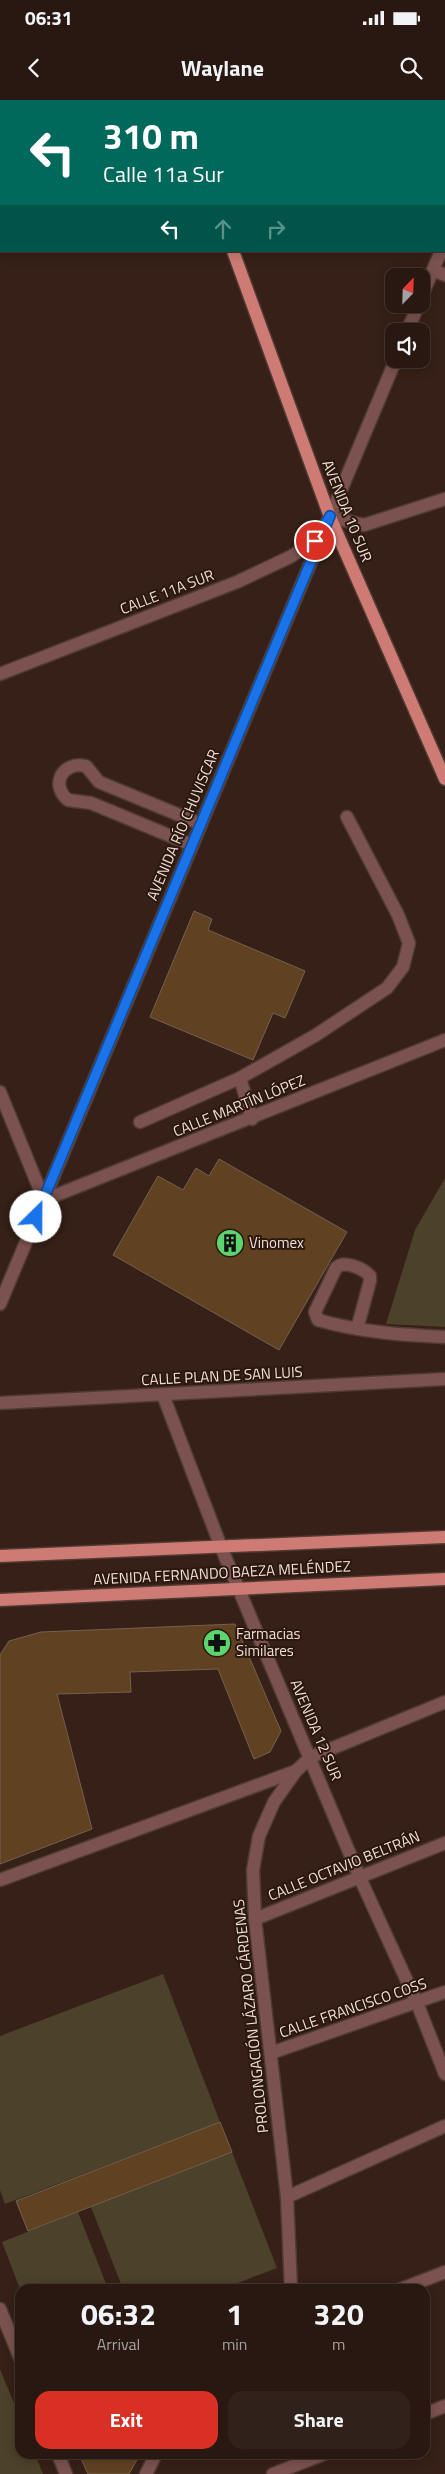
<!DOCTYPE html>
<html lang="en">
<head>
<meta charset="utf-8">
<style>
	body { margin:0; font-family:"Titillium Web",sans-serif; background:#30211a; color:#f1f3f6; height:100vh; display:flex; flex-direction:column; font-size:19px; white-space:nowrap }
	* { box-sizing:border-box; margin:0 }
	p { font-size:16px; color:#a5a09f }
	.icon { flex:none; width:28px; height:28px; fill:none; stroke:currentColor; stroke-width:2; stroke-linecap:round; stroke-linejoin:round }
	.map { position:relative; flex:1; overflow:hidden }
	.drawer { position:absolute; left:15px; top:2184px; width:415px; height:175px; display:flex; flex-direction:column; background:#281811; border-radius:15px; box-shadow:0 2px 12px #0003,0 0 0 1px #443731 }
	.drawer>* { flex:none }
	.banner { position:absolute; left:0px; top:0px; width:445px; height:152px; box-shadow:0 2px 12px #0003,0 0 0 1px #443731; background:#00695c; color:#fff; overflow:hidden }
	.needle { width:32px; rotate:23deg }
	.fabs { position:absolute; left:385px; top:168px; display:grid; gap:10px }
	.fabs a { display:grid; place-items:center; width:45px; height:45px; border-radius:10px; background:#281811; box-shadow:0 2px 12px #0003,0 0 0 1px #443731; font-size:25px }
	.pin { position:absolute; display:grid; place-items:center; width:42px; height:42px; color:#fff; margin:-21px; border:2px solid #fff; border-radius:50%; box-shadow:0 1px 5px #0007 }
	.me { position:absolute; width:55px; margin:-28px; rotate:23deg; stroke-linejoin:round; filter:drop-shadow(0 0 4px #0008) }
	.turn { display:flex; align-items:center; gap:18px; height:105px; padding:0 20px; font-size:22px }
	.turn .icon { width:65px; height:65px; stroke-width:2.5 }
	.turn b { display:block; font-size:35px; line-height:42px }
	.lanes { display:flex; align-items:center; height:48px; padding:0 20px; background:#0003; justify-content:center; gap:25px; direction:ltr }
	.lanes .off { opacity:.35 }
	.eta { display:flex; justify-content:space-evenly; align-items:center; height:85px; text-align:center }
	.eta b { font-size:30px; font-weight:700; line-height:35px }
	.button { display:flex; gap:10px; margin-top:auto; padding:10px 20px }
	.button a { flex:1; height:58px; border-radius:15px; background:#d93025; color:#fff; font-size:20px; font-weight:700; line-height:58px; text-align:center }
	.button a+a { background:#30211a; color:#f1f3f6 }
	.status { display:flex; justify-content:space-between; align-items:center; height:35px; padding:0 25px; background:#281811; direction:ltr }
	.status svg { height:14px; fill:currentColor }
	header { display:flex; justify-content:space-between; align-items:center; height:65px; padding:0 20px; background:#281811; font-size:22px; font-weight:700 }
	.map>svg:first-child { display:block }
	.green { fill:#4c412a }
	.building { fill:#604121; stroke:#74614f }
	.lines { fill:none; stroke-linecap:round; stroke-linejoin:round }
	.minor-casing { stroke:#503b32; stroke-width:15 }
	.major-casing { stroke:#503b32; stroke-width:15 }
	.minor { stroke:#7b524f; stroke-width:12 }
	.major { stroke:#ce7b75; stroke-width:12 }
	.route-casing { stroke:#114b97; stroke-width:12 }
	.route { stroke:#1a73e8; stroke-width:9 }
	.labels { text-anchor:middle; stroke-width:4; stroke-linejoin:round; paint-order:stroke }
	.street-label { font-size:15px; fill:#eedfd9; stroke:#2b170e }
	.poi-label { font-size:15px; fill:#eedfd9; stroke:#2b170e; text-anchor:start }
</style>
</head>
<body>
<div class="status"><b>06:31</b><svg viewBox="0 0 49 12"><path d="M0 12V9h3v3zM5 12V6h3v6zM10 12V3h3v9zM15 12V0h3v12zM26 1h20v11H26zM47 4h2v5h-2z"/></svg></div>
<header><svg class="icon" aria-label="back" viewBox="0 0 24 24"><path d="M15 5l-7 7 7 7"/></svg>Waylane<svg class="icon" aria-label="search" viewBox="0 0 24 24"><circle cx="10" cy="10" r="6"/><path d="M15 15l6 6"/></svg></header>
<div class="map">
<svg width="445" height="2374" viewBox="0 0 445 2374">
	<rect width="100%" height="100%" fill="#362017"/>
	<g class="green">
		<path d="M445,1078V1227L386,1224L415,1130Z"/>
		<path d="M163,1874L220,2022L5,2104L0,2090V1936Z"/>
		<path d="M232,2052L277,2168L222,2189H123L91,2107Z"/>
		<path d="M78,2112L108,2189H20L2,2142Z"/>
		<path d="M0,2269L20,2318V2354H35L43,2374H0Z"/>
	</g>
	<g class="building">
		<path d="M194,811L212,819L208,830L305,871L285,918L273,913L253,960L150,917Z"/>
		<path d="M219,1059L347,1132L279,1250L113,1155L158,1076L183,1090L196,1068L209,1076Z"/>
		<path d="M235,1524L281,1631L270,1652L254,1659L218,1569L130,1572L131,1592L57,1594L92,1729L0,1764V1555L9,1541L41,1532Z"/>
		<path d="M220,2022L232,2052L28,2131L16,2101Z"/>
		<path d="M79,2354H140L129,2374H88Z"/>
	</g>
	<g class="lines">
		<defs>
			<g id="minor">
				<path d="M6,0V1"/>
				<path d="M123,1L127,0"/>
				<path d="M333,1V0"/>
				<path d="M444,28L445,25"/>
				<path d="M0,52L1,51"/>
				<path d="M433,170L445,175"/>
				<path d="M421,198L441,151"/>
				<path d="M407,231L419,204"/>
				<path d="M0,574L237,482L290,457L315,441L330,417L364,425L445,399"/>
				<path d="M192,745L91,703L68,700C50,685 62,661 86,666L99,682L201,724"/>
				<path d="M240,978L316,935L387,888L403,867L409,843L398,815L347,717"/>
				<path d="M0,992L44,1100L445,940"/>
				<path d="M140,1022L240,978L252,1019"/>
				<path d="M0,1204L396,259"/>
				<path d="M357,1229L370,1181V1176C363,1168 344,1160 336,1168L315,1212L318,1220C360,1232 402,1235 445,1237"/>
				<path d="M163,1295L221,1447L360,1778L417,1903L445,1974"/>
				<path d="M0,1303L445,1279"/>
				<path d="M0,1780L296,1671"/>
				<path d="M255,1819L445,1743"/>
				<path d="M271,1953L445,1892"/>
				<path d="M287,2097L445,2026"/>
				<path d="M291,2189L287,2097L255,1819L253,1770L259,1736L274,1702L296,1671L311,1657L445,1602"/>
				<path d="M401,2189L445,2172"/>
				<path d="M0,2209L20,2258"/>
				<path d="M425,2314L445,2306"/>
				<path d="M58,2354L66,2374"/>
				<path d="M146,2374L156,2354"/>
				<path d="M273,2374L324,2354"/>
			</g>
			<g id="major">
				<path d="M177,0L178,1"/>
				<path d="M233,151L330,417L445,679"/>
				<path d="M0,1456L445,1437"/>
				<path d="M0,1500L445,1479"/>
			</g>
		</defs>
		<use href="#minor" class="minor-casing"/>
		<use href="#major" class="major-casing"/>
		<use href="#minor" class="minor"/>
		<use href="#major" class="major"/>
	</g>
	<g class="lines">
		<defs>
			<path id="route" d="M36,1117L330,416L315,441"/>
		</defs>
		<use href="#route" class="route-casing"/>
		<use href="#route" class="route"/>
	</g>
	<defs>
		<symbol id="building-disc" viewBox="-11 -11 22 22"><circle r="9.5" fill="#5dd56d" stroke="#2b170e"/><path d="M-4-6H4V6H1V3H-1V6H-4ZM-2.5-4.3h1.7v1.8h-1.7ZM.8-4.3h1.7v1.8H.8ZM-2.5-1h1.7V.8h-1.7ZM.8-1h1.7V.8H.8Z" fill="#111"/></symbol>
		<symbol id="pharmacy-disc" viewBox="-11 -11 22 22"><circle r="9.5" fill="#5dd56d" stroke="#2b170e"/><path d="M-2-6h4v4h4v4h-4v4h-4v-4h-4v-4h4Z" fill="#111"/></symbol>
	</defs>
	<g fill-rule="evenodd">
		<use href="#building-disc" x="214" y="1127" width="32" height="32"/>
		<use href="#pharmacy-disc" x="201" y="1527" width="32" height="32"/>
	</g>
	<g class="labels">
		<g class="street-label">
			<text transform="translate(347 411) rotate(68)" y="5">AVENIDA 10 SUR</text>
			<text transform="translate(167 492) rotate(-21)" y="5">CALLE 11A SUR</text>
			<text transform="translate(183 725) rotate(-67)" y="5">AVENIDA RÍO CHUVISCAR</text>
			<text transform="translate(239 1006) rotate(-22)" y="5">CALLE MARTÍN LÓPEZ</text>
			<text transform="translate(222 1276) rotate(-3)" y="5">CALLE PLAN DE SAN LUIS</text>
			<text transform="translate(222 1473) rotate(-3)" y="5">AVENIDA FERNANDO BAEZA MELÉNDEZ</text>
			<text transform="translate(316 1630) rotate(67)" y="5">AVENIDA 12 SUR</text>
			<text transform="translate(344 1766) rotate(-22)" y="5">CALLE OCTAVIO BELTRÁN</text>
			<text transform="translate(353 1908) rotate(-19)" y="5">CALLE FRANCISCO COSS</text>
			<text transform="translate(251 1916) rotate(-96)" y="5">PROLONGACIÓN LÁZARO CÁRDENAS</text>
		</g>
		<g class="poi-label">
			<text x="249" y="1148">Vinomex</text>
			<text x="236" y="1539">Farmacias<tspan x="236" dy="17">Similares</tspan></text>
		</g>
	</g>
</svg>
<div class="fabs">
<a><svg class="needle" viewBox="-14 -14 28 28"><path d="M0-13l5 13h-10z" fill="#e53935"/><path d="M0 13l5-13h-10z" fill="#a5a09f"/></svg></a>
<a><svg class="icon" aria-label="sound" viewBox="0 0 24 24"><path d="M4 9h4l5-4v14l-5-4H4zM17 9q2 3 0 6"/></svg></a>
</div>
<div class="pin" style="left:315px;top:441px;background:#d93025"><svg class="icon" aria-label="arrive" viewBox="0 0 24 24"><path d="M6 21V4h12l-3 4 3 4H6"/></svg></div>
<svg class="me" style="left:36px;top:1117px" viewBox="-20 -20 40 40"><circle r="19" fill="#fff"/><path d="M0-13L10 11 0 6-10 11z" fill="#1a73e8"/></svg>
<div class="banner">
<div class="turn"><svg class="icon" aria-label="left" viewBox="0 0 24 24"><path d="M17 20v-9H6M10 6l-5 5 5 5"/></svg><div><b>310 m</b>Calle 11a Sur</div></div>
<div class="lanes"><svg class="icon" aria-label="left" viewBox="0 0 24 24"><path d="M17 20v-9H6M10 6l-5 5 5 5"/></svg><svg class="icon off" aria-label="ahead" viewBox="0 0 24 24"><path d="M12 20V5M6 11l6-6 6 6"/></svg><svg class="icon off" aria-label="right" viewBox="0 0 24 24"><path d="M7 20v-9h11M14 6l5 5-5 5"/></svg></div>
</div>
<section class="drawer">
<div class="eta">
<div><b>06:32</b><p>Arrival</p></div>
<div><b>1</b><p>min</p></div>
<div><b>320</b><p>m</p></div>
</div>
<div class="button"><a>Exit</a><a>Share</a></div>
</section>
</div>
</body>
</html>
